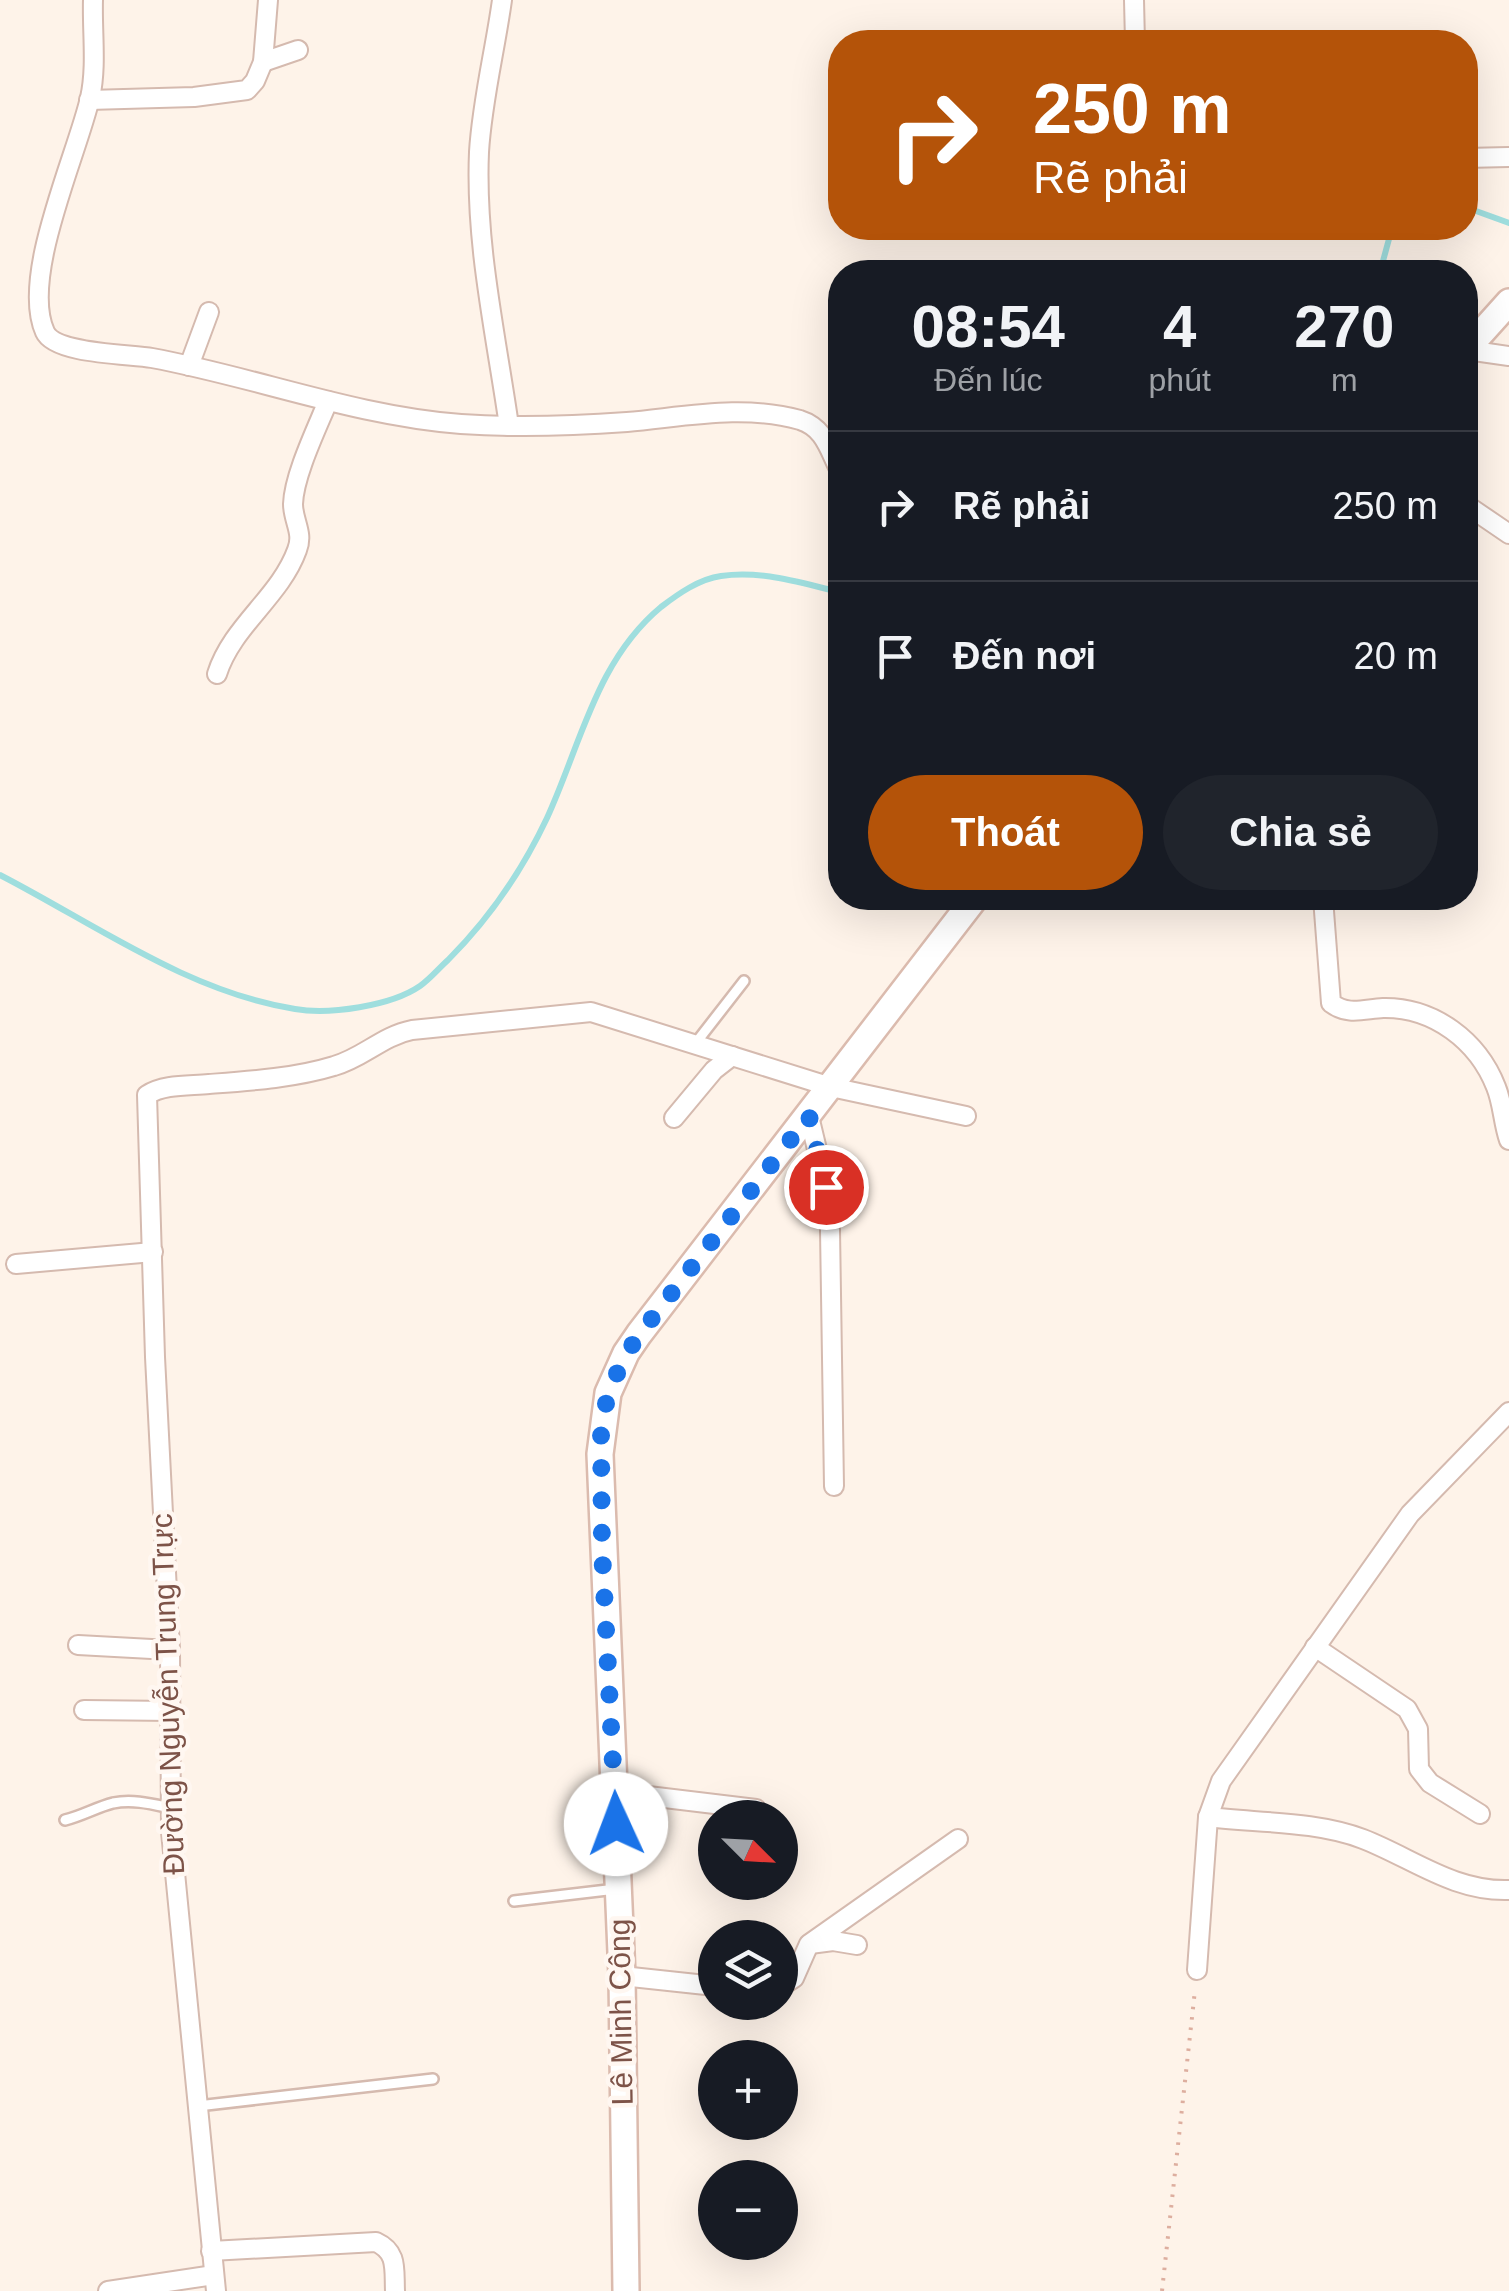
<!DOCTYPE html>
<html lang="vi">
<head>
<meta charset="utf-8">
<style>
	body { margin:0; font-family:Helvetica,sans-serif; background:#20242c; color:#f1f3f6; height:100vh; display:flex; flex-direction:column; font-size:38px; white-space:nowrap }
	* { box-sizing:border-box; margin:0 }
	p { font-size:32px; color:#9ea1a6 }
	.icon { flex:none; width:55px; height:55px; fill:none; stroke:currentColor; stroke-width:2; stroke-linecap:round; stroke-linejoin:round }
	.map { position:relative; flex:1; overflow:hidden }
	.panel { position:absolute; left:828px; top:260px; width:650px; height:650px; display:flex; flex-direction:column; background:#171b24; border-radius:40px; box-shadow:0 10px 40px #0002 }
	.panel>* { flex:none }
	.guide { position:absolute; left:828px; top:30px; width:650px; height:210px; border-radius:40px; box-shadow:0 10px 40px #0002; background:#b45309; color:#fff; overflow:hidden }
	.needle { width:65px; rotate:114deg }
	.buttons { position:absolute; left:698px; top:1800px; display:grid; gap:20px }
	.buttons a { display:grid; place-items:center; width:100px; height:100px; border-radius:50%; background:#171b24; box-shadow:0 10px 40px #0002; font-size:50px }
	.pin { position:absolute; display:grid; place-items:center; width:85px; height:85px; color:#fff; margin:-42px; border:5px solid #fff; border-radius:50%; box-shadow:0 2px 10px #0007 }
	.me { position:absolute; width:110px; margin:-55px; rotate:358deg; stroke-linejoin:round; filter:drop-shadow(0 0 8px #0008) }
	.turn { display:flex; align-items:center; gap:35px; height:210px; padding:0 40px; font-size:45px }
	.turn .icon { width:130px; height:130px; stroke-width:2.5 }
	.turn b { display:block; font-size:70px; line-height:85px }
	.eta { display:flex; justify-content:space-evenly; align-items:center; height:170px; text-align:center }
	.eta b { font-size:60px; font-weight:700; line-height:70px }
	.cta { display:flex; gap:20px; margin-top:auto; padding:20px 40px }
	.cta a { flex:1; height:115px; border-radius:60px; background:#b45309; color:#fff; font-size:40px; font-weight:700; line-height:115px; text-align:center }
	.cta a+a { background:#20242c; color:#f1f3f6 }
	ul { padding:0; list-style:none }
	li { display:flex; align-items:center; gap:30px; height:150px; padding:0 40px; border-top:2px solid #363941 }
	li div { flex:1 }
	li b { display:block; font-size:38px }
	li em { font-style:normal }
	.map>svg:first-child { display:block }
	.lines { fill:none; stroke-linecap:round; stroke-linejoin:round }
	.stream { stroke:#9fdede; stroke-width:6 }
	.lane-casing { stroke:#d5baaf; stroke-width:14 }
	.street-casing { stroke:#d5baaf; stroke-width:22 }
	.secondary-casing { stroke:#dbbbae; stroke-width:30 }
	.path { stroke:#ddae9f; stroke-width:4; stroke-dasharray:2.5 8; stroke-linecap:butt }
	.lane { stroke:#fff; stroke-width:9 }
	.street { stroke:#fff; stroke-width:18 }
	.secondary { stroke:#fff; stroke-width:25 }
	.route { stroke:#1a73e8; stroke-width:18; stroke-dasharray:0 32.4 }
	.labels { text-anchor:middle; stroke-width:9; stroke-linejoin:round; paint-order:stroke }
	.street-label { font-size:30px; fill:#7d5348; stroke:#fff7f1 }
</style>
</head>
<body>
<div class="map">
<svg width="1509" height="2291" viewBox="0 0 1509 2291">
	<rect width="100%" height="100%" fill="#fef3e9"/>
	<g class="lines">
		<g class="stream">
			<path d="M1465,207L1509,223"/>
			<path d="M1380,272L1392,228"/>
			<path d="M0,875C95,924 188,992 295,1009C329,1015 391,1006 420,986C430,979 439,968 448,960C490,918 522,871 547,818C581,744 596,661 661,607C678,594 699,579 721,576C762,570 800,583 840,592"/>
		</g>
		<defs>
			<g id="lane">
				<path d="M695,1044L744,981"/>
				<path d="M65,1820C82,1816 97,1807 113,1803C133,1799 152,1804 171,1808"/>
				<path d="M514,1901L616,1889"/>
				<path d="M198,2106L433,2079"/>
			</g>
			<g id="street">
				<path d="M93,0C92,33 97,66 90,98C77,155 20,277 45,332C55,354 128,354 152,358C255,377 355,416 461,424C516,428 572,426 627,422C684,417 743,404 800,420C825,428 829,450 840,471"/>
				<path d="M502,0C495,51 482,101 479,152C475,244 496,335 509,426"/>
				<path d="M1134,0L1135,42"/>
				<path d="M263,62L298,50"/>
				<path d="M89,100L194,97L247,90L255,81L263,62L268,0"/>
				<path d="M1465,158L1509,157"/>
				<path d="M1467,350L1509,356"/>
				<path d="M189,366L209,312"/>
				<path d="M1465,504L1509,534"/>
				<path d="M217,674C232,626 280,597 297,550C304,533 293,521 293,504C294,475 317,428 328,401"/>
				<path d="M1323,898L1331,1003C1348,1016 1364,1009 1383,1008C1434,1007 1478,1041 1496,1087C1503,1104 1503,1123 1509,1140"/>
				<path d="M809,1116L826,1187L830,1230L834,1486"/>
				<path d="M674,1118L714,1070L732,1056"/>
				<path d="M16,1264L153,1252"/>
				<path d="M78,1645L170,1650"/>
				<path d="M1315,1647L1407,1709L1418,1729L1419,1769L1430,1783L1480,1814"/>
				<path d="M84,1710L171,1711"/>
				<path d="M615,1792L756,1809"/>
				<path d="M1208,1817C1257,1823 1316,1821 1363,1839C1412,1858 1454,1892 1509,1890"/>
				<path d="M810,1944L833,1941L857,1945"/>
				<path d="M1197,1970L1208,1817L1221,1781L1410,1514L1509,1412"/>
				<path d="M622,1976L715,1986"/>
				<path d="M780,1987L794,1978L809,1944L958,1839"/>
				<path d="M211,2251L376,2242C398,2252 394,2269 395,2291"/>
				<path d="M108,2291L214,2275"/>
				<path d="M216,2291L171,1832L170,1650L155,1357L147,1095C164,1084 189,1086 209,1084C249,1081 295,1078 334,1066C363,1058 382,1036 412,1030L591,1012L831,1087L966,1116"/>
			</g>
			<g id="secondary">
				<path d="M1465,351L1509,302"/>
				<path d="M626,2291L622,1976L600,1454L608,1393L626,1353L639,1334L975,898"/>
			</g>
		</defs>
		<use href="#lane" class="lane-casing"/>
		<use href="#street" class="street-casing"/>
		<use href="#secondary" class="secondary-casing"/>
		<path class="path" d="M1162,2291L1195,1990"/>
		<use href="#lane" class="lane"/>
		<use href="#street" class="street"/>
		<use href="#secondary" class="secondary"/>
	</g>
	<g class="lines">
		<path class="route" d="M616,1824L602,1550L601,1430L608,1393L626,1354L640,1334L809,1116L826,1187"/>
	</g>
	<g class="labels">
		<g class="street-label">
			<text transform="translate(168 1694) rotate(-92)" y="10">Đường Nguyễn Trung Trực</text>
			<text transform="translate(621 2012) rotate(-91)" y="10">Lê Minh Công</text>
		</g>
	</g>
</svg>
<div class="buttons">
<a><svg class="needle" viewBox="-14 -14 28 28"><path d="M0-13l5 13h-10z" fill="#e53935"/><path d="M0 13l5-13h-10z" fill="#9ea1a6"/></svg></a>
<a><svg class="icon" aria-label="layers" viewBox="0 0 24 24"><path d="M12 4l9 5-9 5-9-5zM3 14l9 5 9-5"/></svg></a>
<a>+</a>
<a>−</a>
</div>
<div class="pin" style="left:826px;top:1187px;background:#d93025"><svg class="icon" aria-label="arrive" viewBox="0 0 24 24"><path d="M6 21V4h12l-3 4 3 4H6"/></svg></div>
<svg class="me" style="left:616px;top:1824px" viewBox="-20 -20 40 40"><circle r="19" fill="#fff"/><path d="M0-13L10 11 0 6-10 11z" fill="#1a73e8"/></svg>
<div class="guide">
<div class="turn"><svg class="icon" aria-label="right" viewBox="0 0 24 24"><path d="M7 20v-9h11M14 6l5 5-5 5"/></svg><div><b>250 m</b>Rẽ phải</div></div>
</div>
<section class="panel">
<div class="eta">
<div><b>08:54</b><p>Đến lúc</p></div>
<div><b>4</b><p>phút</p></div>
<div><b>270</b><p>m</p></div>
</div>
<ul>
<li><svg class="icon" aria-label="right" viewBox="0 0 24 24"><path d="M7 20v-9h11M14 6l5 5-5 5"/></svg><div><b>Rẽ phải</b></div><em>250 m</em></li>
<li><svg class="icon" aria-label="arrive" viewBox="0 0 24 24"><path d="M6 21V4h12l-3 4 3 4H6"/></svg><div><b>Đến nơi</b></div><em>20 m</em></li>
</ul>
<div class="cta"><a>Thoát</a><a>Chia sẻ</a></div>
</section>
</div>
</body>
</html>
